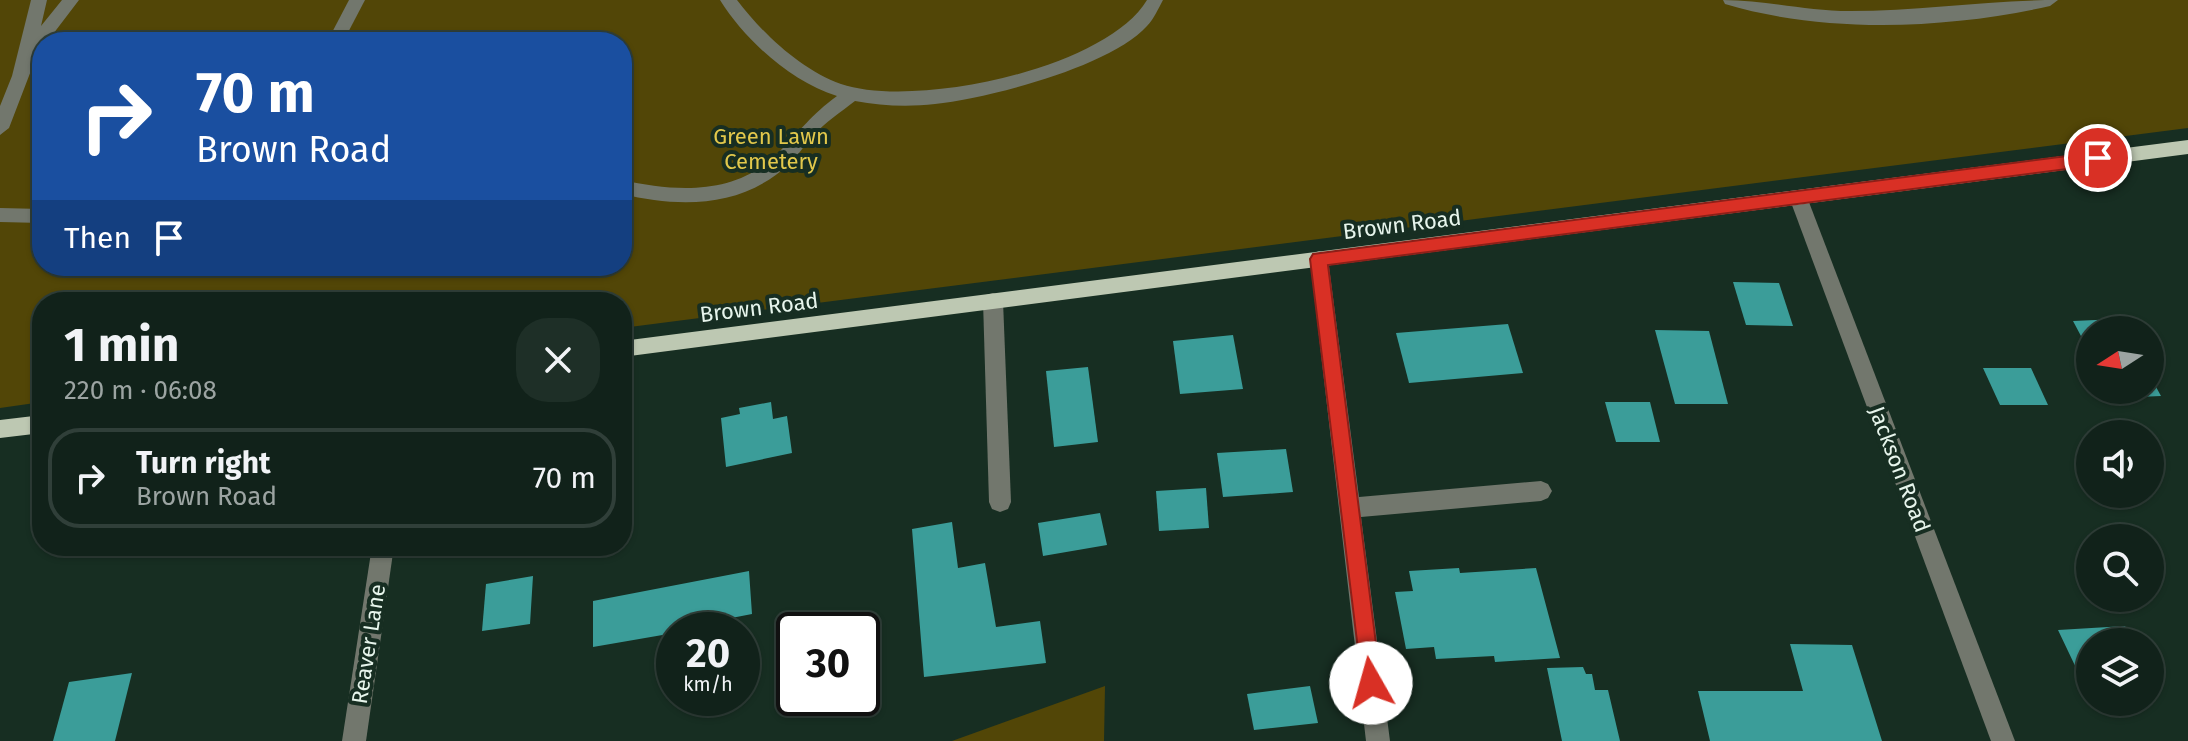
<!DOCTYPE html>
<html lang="en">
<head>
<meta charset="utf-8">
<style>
	body { margin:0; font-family:"Fira Sans",sans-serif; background:#1e2f27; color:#f1f3f6; height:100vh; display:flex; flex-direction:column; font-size:30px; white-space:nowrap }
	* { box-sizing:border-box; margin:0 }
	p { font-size:26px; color:#9ca4a2 }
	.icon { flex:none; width:44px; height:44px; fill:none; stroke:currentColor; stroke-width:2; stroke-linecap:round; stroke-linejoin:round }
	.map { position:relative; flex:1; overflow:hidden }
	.details { position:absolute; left:32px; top:292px; width:600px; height:264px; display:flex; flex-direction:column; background:#11221a; border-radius:32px; box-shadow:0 2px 6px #0004,0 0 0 2px #303f39 }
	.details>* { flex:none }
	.hud { position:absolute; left:32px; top:32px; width:600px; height:244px; border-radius:32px; box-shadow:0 2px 6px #0004,0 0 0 2px #303f39; background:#1a4fa0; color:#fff; overflow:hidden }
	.needle { width:52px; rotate:258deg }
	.controls { position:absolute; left:2076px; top:316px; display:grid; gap:16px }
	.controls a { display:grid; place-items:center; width:88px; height:88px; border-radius:50%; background:#11221a; box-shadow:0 2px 6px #0004,0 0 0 2px #303f39; font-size:40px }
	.speed { position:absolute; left:656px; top:612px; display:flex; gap:16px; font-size:40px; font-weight:700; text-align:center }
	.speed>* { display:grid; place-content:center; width:104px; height:104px; border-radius:50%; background:#11221a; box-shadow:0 2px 6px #0004,0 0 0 2px #303f39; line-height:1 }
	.speed small { font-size:20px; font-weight:400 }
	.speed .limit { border:4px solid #111; border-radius:12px; background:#fff; color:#111 }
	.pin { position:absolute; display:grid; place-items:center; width:68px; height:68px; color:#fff; margin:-34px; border:4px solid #fff; border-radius:50%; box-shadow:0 2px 8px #0007 }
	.me { position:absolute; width:88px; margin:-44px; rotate:353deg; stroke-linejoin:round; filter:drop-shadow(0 0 6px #0008) }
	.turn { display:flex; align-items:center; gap:28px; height:168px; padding:0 32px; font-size:36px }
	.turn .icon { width:104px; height:104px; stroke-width:2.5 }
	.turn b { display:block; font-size:56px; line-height:68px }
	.then { display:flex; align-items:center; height:76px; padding:0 32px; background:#0003; gap:16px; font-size:30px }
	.round { display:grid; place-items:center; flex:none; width:84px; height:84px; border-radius:32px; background:#1e2f27 }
	.overview { display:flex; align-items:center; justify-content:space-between; height:136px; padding:0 32px }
	h1 { font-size:48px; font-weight:700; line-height:60px }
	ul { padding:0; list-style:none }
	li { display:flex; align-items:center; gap:24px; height:100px; margin:0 16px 12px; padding:0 16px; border:4px solid #303f39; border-radius:32px }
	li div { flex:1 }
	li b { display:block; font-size:30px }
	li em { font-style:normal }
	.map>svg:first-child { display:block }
	.green { fill:#524607; fill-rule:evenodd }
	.building { fill:#3b9d99 }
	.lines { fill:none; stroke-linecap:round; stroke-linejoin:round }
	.minor { fill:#72776d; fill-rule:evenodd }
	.major { fill:#bdc8b2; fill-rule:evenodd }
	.route { fill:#d93025; stroke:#8d1f18; stroke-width:2 }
	.labels { text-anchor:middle; stroke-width:8; stroke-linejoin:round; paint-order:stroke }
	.park-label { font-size:22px; fill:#e2c84b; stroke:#172e22 }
	.street-label { font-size:22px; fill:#e7f5ec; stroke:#172e22 }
</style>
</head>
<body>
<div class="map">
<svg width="2188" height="741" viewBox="0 0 2188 741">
	<rect width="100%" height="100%" fill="#172e22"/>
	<g class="green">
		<path d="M0,0H2188V128L622,328V302H42V402L0,408ZM42,42H622V266H42Z"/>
		<path d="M1105,686L1104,741H952Z"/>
	</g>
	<g class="building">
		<path d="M1733,282L1779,283L1793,326L1746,325Z"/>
		<path d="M2118,319L2124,330H2090V353L2073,321Z"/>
		<path d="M1508,324L1523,373L1409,383L1396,333Z"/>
		<path d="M1655,330L1709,331L1728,404H1675Z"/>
		<path d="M1233,335L1243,389L1180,394L1173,341Z"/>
		<path d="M1088,367L1098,442L1054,447L1046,371Z"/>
		<path d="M1983,368H2031L2048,405H2000Z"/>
		<path d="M2150,376L2161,396L2114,398L2110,390H2150Z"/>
		<path d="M771,402L773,419L787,416L792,453L726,467L721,418L740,414L739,408Z"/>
		<path d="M1605,402H1650L1660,442H1616Z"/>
		<path d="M1286,449L1293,492L1223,497L1217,453Z"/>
		<path d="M1206,488L1209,528L1159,531L1156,491Z"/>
		<path d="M1100,513L1107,545L1043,556L1038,523Z"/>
		<path d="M952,522L958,568L985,563L996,627L1040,621L1046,663L924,677L912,529Z"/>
		<path d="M1459,568L1460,573L1536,568L1560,658L1495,662L1494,656L1436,659L1434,647L1406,649L1395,592L1413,591L1409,571Z"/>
		<path d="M749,571L752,614L680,628L674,633L593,647V601Z"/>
		<path d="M533,576L530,624L482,631L486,584Z"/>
		<path d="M2125,626L2133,642H2090L2088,693L2058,630Z"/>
		<path d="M1790,644L1852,645L1882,741H1710L1698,691H1803Z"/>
		<path d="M1583,667L1586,674H1592L1595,690H1608L1620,741H1562L1547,668Z"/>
		<path d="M132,673L115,741H53L69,682Z"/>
		<path d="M1310,686L1318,723L1254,730L1247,694Z"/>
	</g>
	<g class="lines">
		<g class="minor">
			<path d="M31,0H47L41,26L62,0H79L47,42H42L9,128L0,135V106L12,76Z"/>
			<path d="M349,0H365L343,42H327Z"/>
			<path d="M720,0H737C762,33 801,70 841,84C914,109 1106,69 1147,0H1163C1158,9 1154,19 1147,26C1110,67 989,98 935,104C909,107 881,106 855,101C841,112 825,122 813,136C804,145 798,156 789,164C742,208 681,208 622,194V180C677,192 736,196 779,152C801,130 811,115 837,96C791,82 745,40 720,0Z"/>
			<path d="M1723,0C1766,0 1807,11 1850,11C1920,11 1989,0 2058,0L2050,6C1949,29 1825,34 1725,4Z"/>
			<path d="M1798,190L1807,197L2015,741H1991L1789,197Z"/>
			<path d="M0,208L42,209V223L0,222Z"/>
			<path d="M1319,251L1326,254L1328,259L1359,497L1541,481L1548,484L1552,491L1548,498L1541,501L1361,517L1390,741H1366L1310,259L1312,254Z"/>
			<path d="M993,293L1000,295L1003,301L1011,502L1008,509L1000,512L992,509L989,502L983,301L986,295Z"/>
			<path d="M372,546H394L366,741H342Z"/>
		</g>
		<g class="major">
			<path d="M2188,140V154L622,357V341Z"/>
			<path d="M42,415V433L0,438V420Z"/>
		</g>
	</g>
	<path class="route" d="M2098,152L2106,158L2098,165L1328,265L1381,683L1378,690L1371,693L1363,690L1310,259L1313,254Z"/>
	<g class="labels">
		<g class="park-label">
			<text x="771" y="144">Green Lawn<tspan x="771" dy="25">Cemetery</tspan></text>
		</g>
		<g class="street-label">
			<text transform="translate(1402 224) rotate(-7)" y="8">Brown Road</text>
			<text transform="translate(759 307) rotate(-7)" y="8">Brown Road</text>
			<text transform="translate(1900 469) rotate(69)" y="8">Jackson Road</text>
			<text transform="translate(368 644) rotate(-81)" y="8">Reaver Lane</text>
		</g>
	</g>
</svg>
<div class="controls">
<a><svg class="needle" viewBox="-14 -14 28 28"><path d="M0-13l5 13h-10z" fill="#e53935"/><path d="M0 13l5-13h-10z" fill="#9ca4a2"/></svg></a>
<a><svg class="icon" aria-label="sound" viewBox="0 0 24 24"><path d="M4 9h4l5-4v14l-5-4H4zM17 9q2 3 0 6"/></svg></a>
<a><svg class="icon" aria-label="search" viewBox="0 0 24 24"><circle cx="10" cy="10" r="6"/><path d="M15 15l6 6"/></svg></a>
<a><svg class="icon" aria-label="layers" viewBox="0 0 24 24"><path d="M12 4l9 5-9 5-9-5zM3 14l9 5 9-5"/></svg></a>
</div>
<div class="speed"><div>20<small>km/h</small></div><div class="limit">30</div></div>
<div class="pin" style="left:2098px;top:158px;background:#d93025"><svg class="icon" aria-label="arrive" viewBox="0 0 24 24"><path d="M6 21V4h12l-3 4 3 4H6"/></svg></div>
<svg class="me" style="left:1371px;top:683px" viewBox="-20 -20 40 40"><circle r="19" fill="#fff"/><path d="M0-13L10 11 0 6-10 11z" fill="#d93025"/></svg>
<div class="hud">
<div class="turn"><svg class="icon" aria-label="right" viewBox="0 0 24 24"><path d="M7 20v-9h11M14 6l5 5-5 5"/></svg><div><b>70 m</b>Brown Road</div></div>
<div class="then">Then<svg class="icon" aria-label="arrive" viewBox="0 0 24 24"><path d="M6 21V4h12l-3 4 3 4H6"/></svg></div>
</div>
<section class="details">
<div class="overview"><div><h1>1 min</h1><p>220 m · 06:08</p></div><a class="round"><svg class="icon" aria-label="close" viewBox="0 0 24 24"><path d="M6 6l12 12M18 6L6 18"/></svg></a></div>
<ul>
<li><svg class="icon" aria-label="right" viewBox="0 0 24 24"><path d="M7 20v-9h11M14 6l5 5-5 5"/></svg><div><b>Turn right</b><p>Brown Road</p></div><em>70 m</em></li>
</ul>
</section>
</div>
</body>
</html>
